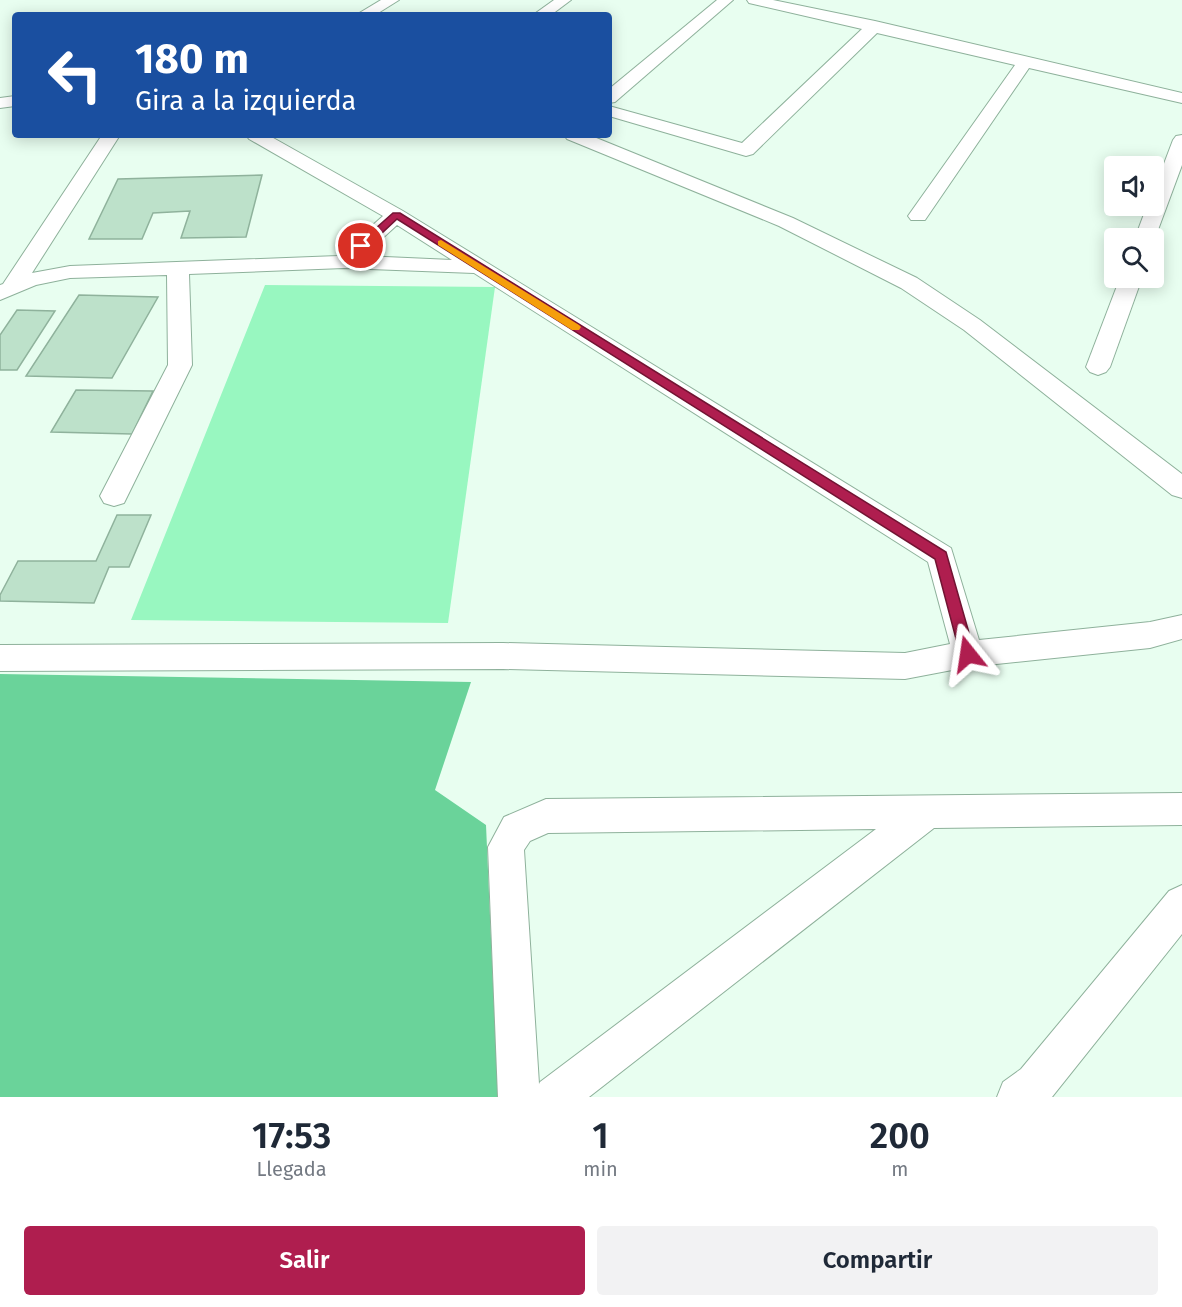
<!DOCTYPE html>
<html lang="es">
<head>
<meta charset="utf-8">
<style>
	body { margin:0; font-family:"Fira Sans",sans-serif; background:#f2f2f3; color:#1f2937; height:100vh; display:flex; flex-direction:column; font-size:22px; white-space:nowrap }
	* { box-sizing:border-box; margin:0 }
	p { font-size:20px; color:#747a83 }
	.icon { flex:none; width:33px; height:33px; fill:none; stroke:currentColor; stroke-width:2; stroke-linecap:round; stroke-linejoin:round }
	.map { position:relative; height:1097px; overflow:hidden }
	.panel { display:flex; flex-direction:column; background:#fff; flex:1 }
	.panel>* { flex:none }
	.top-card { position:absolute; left:12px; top:12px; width:600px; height:126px; border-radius:6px; box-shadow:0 3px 15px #0003; background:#1a4fa0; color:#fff; overflow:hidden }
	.fabs { position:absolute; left:1104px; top:156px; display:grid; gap:12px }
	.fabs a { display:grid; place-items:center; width:60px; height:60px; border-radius:6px; background:#fff; box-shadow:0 3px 15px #0003; font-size:30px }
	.pin { position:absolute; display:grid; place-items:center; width:51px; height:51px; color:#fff; margin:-26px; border:3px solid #fff; border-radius:50%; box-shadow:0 2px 6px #0007 }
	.me { position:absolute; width:66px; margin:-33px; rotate:345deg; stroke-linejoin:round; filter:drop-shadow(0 0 4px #0008) }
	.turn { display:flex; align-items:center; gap:21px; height:126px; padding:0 24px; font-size:27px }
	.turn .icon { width:78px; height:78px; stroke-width:2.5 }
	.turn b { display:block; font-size:42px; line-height:51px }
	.eta { display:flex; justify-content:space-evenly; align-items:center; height:102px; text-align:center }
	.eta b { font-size:36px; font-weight:600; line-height:42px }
	.button { display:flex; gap:12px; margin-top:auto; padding:12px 24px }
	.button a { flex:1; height:69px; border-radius:6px; background:#af1e4f; color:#fff; font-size:24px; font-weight:600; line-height:69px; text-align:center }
	.button a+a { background:#f2f2f3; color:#1f2937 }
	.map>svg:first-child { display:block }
	.green { fill:#98f7c0 }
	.forest { fill:#6ad39a }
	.building { fill:#bde1ca; stroke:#8fb29c; stroke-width:1.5 }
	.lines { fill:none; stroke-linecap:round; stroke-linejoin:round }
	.street-casing { stroke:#8eb19b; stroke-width:2 }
	.street { fill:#fff; fill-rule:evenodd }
	.route { fill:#af1e4f; stroke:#721433; stroke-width:1.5 }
	.slow { fill:#f59e0b }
</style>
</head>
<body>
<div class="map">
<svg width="1182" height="1097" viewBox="0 0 1182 1097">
	<rect width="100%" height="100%" fill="#e8fef0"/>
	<path class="green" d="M265,285L495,287L448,623L131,620Z"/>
	<path class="forest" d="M0,674L471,682L435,790L486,825L498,1097H0Z"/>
	<g class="building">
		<path d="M262,175L246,237L181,238L190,211L153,213L142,239H89L118,179Z"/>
		<path d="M79,295L158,297L112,378L26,376Z"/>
		<path d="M17,310L55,311L17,370H0V335Z"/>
		<path d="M76,390L153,391L132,434L51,432Z"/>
		<path d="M117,515H151L129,567H109L94,603L0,601V595L18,561H96Z"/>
	</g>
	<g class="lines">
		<defs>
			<g id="street">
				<path d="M381,0H399L375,15H356Z"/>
				<path d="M554,0H571L551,15H533Z"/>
				<path d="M717,0H733L615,102L609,103V89Z"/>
				<path d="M747,0H773L875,21L1182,93V103L1029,68L925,220H911L908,216L1015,65L877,33L753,154L746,156L609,116V106L742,143L862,29L749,3Z"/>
				<path d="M15,96V106L0,108V98Z"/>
				<path d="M102,135H120L32,273L70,266L338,256L383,216L249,139L246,135H268L403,211L951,548L979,640L1150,622L1182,615V639L1150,648L968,667L905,679L503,669L0,671V645L503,643L905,653L950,644L928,562L474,273L344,268L189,274L192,365L124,503L114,506L104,503L100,496L168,365L167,275L70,278L36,285L0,300V285L3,284ZM397,225L452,260L363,256Z"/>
				<path d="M564,135H589L793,218L917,278L980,320L1182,474V498L1172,495L964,330L901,288L779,226L567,139Z"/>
				<path d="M1182,135V165L1155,238L1154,241V238H1135L1147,206H1154V190L1173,140L1176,136Z"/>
				<path d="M1120,278H1142L1110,367L1106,372L1098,375L1090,372L1086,367Z"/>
				<path d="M1182,793V825L934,828L589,1097H498L488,847L504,817L546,799ZM876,829L540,1082L539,1084L524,850L530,841L548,833Z"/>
				<path d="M1182,885V934L1052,1097H997L1003,1082L1021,1069L1169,891Z"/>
			</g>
		</defs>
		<use href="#street" class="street-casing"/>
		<use href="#street" class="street"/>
	</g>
	<path class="route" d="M393,213H400L946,552L975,654L973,658L968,660L963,658L960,654L935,559L397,219L365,249H358V244Z"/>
	<path class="slow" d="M441,240L579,325L581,327L579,330H572L438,245V241Z"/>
</svg>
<div class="fabs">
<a><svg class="icon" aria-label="sound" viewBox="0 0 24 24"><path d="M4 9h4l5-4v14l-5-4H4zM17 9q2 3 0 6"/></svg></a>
<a><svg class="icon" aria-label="search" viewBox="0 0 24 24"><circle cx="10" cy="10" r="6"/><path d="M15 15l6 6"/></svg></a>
</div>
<div class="pin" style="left:361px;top:246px;background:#d93025"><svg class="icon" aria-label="arrive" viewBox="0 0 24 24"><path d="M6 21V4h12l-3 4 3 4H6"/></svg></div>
<svg class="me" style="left:968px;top:654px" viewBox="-20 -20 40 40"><path d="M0-17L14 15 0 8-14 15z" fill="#af1e4f" stroke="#fff" stroke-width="4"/></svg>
<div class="top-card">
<div class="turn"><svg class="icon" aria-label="left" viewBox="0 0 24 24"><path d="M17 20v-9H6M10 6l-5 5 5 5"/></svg><div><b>180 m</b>Gira a la izquierda</div></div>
</div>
</div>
<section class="panel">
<div class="eta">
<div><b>17:53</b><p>Llegada</p></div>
<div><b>1</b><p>min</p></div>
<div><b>200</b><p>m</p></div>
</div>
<div class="button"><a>Salir</a><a>Compartir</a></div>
</section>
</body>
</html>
